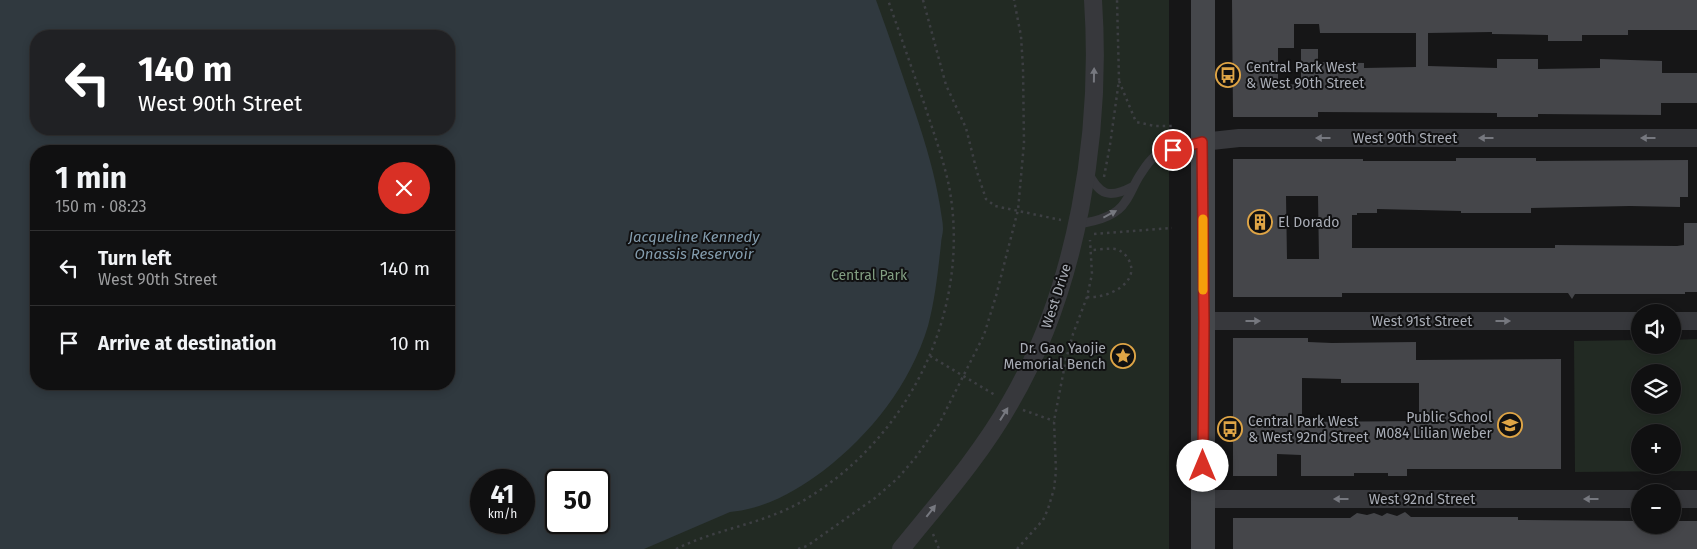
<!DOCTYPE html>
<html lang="en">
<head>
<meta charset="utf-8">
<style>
	body { margin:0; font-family:"Fira Sans",sans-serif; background:#1e1e1f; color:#f1f3f6; height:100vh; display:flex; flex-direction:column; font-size:19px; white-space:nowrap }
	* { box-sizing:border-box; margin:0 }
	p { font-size:16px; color:#9c9d9f }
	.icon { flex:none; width:28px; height:28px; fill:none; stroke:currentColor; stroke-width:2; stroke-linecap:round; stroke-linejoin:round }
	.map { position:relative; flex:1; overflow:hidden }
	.details { position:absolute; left:30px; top:145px; width:425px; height:245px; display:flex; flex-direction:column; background:#101011; border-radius:20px; box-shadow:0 2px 8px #0003,0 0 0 1px #303031 }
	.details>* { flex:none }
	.banner { position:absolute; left:30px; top:30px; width:425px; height:105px; border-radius:20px; box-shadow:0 2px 8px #0003,0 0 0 1px #303031; background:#202124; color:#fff; overflow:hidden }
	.buttons { position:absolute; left:1631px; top:304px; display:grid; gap:10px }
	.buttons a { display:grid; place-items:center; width:50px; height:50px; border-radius:50%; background:#101011; box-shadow:0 2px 8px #0003,0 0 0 1px #303031; font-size:25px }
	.speed { position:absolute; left:470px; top:469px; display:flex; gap:10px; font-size:25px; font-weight:700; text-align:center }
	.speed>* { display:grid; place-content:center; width:65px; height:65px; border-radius:50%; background:#101011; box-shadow:0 2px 8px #0003,0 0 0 1px #303031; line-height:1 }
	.speed small { font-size:12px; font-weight:400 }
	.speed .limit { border:2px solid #111; border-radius:8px; background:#fff; color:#111 }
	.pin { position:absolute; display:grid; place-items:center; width:42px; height:42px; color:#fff; margin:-21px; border:2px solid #fff; border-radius:50%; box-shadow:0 1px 5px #0007 }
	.me { position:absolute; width:55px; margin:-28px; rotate:0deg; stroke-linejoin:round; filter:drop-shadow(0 0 4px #0008) }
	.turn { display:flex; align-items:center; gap:18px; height:105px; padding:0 25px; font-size:22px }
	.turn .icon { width:65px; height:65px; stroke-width:2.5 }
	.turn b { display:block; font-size:35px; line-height:42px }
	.round { display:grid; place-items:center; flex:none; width:52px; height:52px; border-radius:26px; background:#1e1e1f }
	.headline { display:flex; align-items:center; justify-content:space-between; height:85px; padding:0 25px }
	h1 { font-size:30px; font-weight:700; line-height:38px }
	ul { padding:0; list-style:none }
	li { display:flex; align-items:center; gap:15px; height:75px; padding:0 25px; border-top:1px solid #303031 }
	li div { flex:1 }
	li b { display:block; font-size:19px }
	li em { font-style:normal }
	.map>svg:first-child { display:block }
	.green { fill:#222a23; fill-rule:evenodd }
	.water { fill:#30393f; fill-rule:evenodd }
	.building { fill:#45464a; fill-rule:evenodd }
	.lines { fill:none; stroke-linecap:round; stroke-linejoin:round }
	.path { stroke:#3d3f43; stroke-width:2.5; stroke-dasharray:2.5 4; stroke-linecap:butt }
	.lane { stroke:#37383c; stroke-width:9 }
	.street { stroke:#37383c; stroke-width:18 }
	.secondary { stroke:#45474b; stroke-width:24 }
	.oneway { fill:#76787f }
	.route-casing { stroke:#8d1f18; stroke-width:12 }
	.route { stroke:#d93025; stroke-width:9 }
	.slow { stroke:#f59e0b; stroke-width:9 }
	.labels { text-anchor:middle; stroke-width:4; stroke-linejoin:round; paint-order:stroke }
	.poi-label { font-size:14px; fill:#a9adb6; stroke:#111112; text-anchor:start }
	.street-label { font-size:14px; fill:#a9adb6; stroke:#111112 }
	.park-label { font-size:14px; fill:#829f82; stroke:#111112 }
	.water-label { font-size:15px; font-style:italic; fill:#839cad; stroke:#111112 }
</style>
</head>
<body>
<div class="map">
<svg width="1697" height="549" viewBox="0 0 1697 549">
	<rect width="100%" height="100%" fill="#161617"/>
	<g class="green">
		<path d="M0,0H1169V549H0ZM36,36H449V129H36ZM36,151H449V384H36ZM481,480H524V522H481ZM556,480H599V522H556Z"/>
		<path d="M1697,339V471L1575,472L1574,341L1640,340V345H1672L1673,340ZM1640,372H1672V405H1640ZM1640,432H1672V465H1640Z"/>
	</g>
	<path class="water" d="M0,0H876C890,38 903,77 916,115C926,145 935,175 940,206C941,214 943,222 943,229C943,234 941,239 941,244C938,271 935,300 928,326C910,385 871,434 823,471C796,491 765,509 730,512L644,549H0ZM36,36H449V129H36ZM36,151H449V384H36ZM481,480H524V522H481ZM556,480H599V522H556Z"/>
	<g class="building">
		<path d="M1232,0H1697V30H1628V35H1582V41H1548V35L1492,34V32L1428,33V66L1497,68V59H1538V69L1600,68V59L1662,61V73H1697V103H1661V115L1538,114V117H1497V113L1318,112V117H1233ZM1294,24H1319L1320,33H1416V67L1364,68V63L1318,62V49H1301V84L1278,85V48H1294Z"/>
		<path d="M1456,158H1536V161L1688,160V197H1680V207L1630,206L1531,208V213H1461V211L1377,209V213H1357V215H1352V248H1555V245L1677,246L1684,245V223H1697V292H1685V294H1575L1572,299L1568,293H1342V297H1233V159H1363V161H1456ZM1286,196H1318L1319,259H1287Z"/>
		<path d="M1233,338H1308V342L1332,343L1416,342V360L1561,359V469H1407V476H1388V473H1354V476H1301V455L1277,454V476H1233ZM1302,378L1341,379V383H1419V421L1302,422Z"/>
		<path d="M1405,512L1411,517H1518V520L1640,521V525H1672V521H1697V549H1233V518H1350L1357,513L1367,515L1374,513L1382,516L1387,513L1397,516Z"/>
	</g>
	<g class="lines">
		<g class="path">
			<path d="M923,0L946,85L966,128L977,172L986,199L995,206L1061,220"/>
			<path d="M1119,81L1136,122L1155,126H1172"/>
			<path d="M1104,177L1110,145L1119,80L1117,0"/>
			<path d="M1094,234L1172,228"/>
			<path d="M1087,297C1107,299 1144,282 1127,257C1124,253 1120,250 1115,249C1107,248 1098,250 1091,250"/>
			<path d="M930,356L995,395"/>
			<path d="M1023,410L1054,421"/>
			<path d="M933,534L939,549"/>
			<path d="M676,549C718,528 766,524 806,499C911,436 972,308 949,186C943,158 933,131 924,103C912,69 900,34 888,0"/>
			<path d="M798,549L807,546L875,498L898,478L916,457L939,424L984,335L996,296L1018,210L1024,143L1023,68L1021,36L1014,0"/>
			<path d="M1017,549L1043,520L1048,509L1054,489L1056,471L1054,421L1066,359L1073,334L1087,297L1092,274L1090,240"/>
		</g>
		<g class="lane">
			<path d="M1088,172C1099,195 1109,199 1132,187"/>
			<path d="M1077,224C1093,222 1116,217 1125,202C1131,194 1134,184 1140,175C1144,169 1148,162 1154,157C1166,147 1187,146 1202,142"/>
		</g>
		<g class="street">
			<path d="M1202,142L1239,138H1697"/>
			<path d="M1204,321H1640"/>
			<path d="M1672,321H1697"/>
			<path d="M1203,499H1640"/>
			<path d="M1672,499H1697"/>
			<path d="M901,549C939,502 980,456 1010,403C1078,287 1102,133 1093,0"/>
		</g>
		<path class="secondary" d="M1203,0V549"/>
	</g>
	<defs><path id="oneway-solid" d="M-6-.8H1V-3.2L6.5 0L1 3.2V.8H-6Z" transform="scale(1.25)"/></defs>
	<g class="oneway">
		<use href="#oneway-solid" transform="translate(1094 75) rotate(-89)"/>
		<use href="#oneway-solid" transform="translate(1323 138) rotate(-180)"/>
		<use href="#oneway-solid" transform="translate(1486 138) rotate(-180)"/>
		<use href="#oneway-solid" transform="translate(1648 138) rotate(-180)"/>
		<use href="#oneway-solid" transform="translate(1110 214) rotate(-28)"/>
		<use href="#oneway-solid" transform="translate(1253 321)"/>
		<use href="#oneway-solid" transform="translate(1503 321)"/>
		<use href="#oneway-solid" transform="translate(1004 414) rotate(-58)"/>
		<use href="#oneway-solid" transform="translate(1341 499) rotate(180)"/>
		<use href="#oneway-solid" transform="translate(1591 499) rotate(180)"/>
		<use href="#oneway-solid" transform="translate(931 511) rotate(-52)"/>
	</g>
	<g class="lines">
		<defs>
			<path id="route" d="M1173,150L1202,142L1204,321L1203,466"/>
		</defs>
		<use href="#route" class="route-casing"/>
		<use href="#route" class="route"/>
		<path class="slow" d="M1203,219V290"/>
	</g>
	<defs>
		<symbol id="bus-ring" viewBox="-11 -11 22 22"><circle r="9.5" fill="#111112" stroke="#dfa546" stroke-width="1.5"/><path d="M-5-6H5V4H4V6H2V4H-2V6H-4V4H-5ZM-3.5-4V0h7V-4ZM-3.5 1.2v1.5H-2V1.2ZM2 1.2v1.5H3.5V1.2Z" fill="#dfa546"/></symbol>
		<symbol id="building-ring" viewBox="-11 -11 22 22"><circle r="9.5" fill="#111112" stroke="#dfa546" stroke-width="1.5"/><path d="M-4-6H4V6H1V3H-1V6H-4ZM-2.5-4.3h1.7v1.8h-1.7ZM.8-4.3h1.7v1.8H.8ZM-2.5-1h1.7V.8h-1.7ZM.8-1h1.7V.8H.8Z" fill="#dfa546"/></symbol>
		<symbol id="sight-ring" viewBox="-11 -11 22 22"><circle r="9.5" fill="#111112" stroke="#dfa546" stroke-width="1.5"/><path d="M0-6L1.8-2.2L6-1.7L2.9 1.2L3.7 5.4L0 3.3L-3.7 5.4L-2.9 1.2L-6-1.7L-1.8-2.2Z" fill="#dfa546"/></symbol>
		<symbol id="school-ring" viewBox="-11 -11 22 22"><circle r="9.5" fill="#111112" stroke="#dfa546" stroke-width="1.5"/><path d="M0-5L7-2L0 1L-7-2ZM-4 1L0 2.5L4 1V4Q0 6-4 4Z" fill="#dfa546"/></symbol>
	</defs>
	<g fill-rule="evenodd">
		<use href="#bus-ring" x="1214" y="61" width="28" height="28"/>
		<use href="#building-ring" x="1246" y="208" width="28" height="28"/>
		<use href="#sight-ring" x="1109" y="342" width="28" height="28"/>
		<use href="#school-ring" x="1496" y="411" width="28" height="28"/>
		<use href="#bus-ring" x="1216" y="415" width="28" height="28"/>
	</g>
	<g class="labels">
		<g class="poi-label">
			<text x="1246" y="72">Central Park West<tspan x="1246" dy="16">&amp; West 90th Street</tspan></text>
			<text x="1278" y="227">El Dorado</text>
			<text x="1106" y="353" text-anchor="end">Dr. Gao Yaojie<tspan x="1106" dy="16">Memorial Bench</tspan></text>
			<text x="1492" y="422" text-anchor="end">Public School<tspan x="1492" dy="16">M084 Lilian Weber</tspan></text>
			<text x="1248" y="426">Central Park West<tspan x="1248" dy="16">&amp; West 92nd Street</tspan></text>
		</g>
		<g class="street-label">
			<text x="1405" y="143">West 90th Street</text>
			<text transform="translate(1056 296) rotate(-72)" y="5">West Drive</text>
			<text x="1422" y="326">West 91st Street</text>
			<text x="1422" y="504">West 92nd Street</text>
		</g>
		<g class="park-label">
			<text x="869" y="280">Central Park</text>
		</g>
		<g class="water-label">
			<text x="694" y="242">Jacqueline Kennedy<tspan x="694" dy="17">Onassis Reservoir</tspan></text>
		</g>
	</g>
</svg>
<div class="buttons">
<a><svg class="icon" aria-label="sound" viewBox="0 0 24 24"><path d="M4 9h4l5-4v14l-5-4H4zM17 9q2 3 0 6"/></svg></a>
<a><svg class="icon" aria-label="layers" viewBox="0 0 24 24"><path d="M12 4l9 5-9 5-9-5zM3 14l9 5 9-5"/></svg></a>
<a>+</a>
<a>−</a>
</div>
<div class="speed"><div>41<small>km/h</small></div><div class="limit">50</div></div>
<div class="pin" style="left:1173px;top:150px;background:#d93025"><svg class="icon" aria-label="arrive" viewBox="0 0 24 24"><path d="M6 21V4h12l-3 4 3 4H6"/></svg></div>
<svg class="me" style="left:1203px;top:466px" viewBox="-20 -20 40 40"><circle r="19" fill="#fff"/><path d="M0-13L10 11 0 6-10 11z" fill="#d93025"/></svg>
<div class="banner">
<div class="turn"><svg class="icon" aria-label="left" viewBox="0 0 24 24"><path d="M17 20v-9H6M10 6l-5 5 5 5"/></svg><div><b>140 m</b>West 90th Street</div></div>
</div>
<section class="details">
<div class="headline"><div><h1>1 min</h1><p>150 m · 08:23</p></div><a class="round" style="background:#d93025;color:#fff"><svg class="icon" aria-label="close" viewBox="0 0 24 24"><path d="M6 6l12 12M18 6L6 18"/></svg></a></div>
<ul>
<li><svg class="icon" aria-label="left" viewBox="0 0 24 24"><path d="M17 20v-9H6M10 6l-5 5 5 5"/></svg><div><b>Turn left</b><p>West 90th Street</p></div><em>140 m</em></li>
<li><svg class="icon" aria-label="arrive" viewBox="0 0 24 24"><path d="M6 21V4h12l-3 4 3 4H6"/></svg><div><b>Arrive at destination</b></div><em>10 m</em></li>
</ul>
</section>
</div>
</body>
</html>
